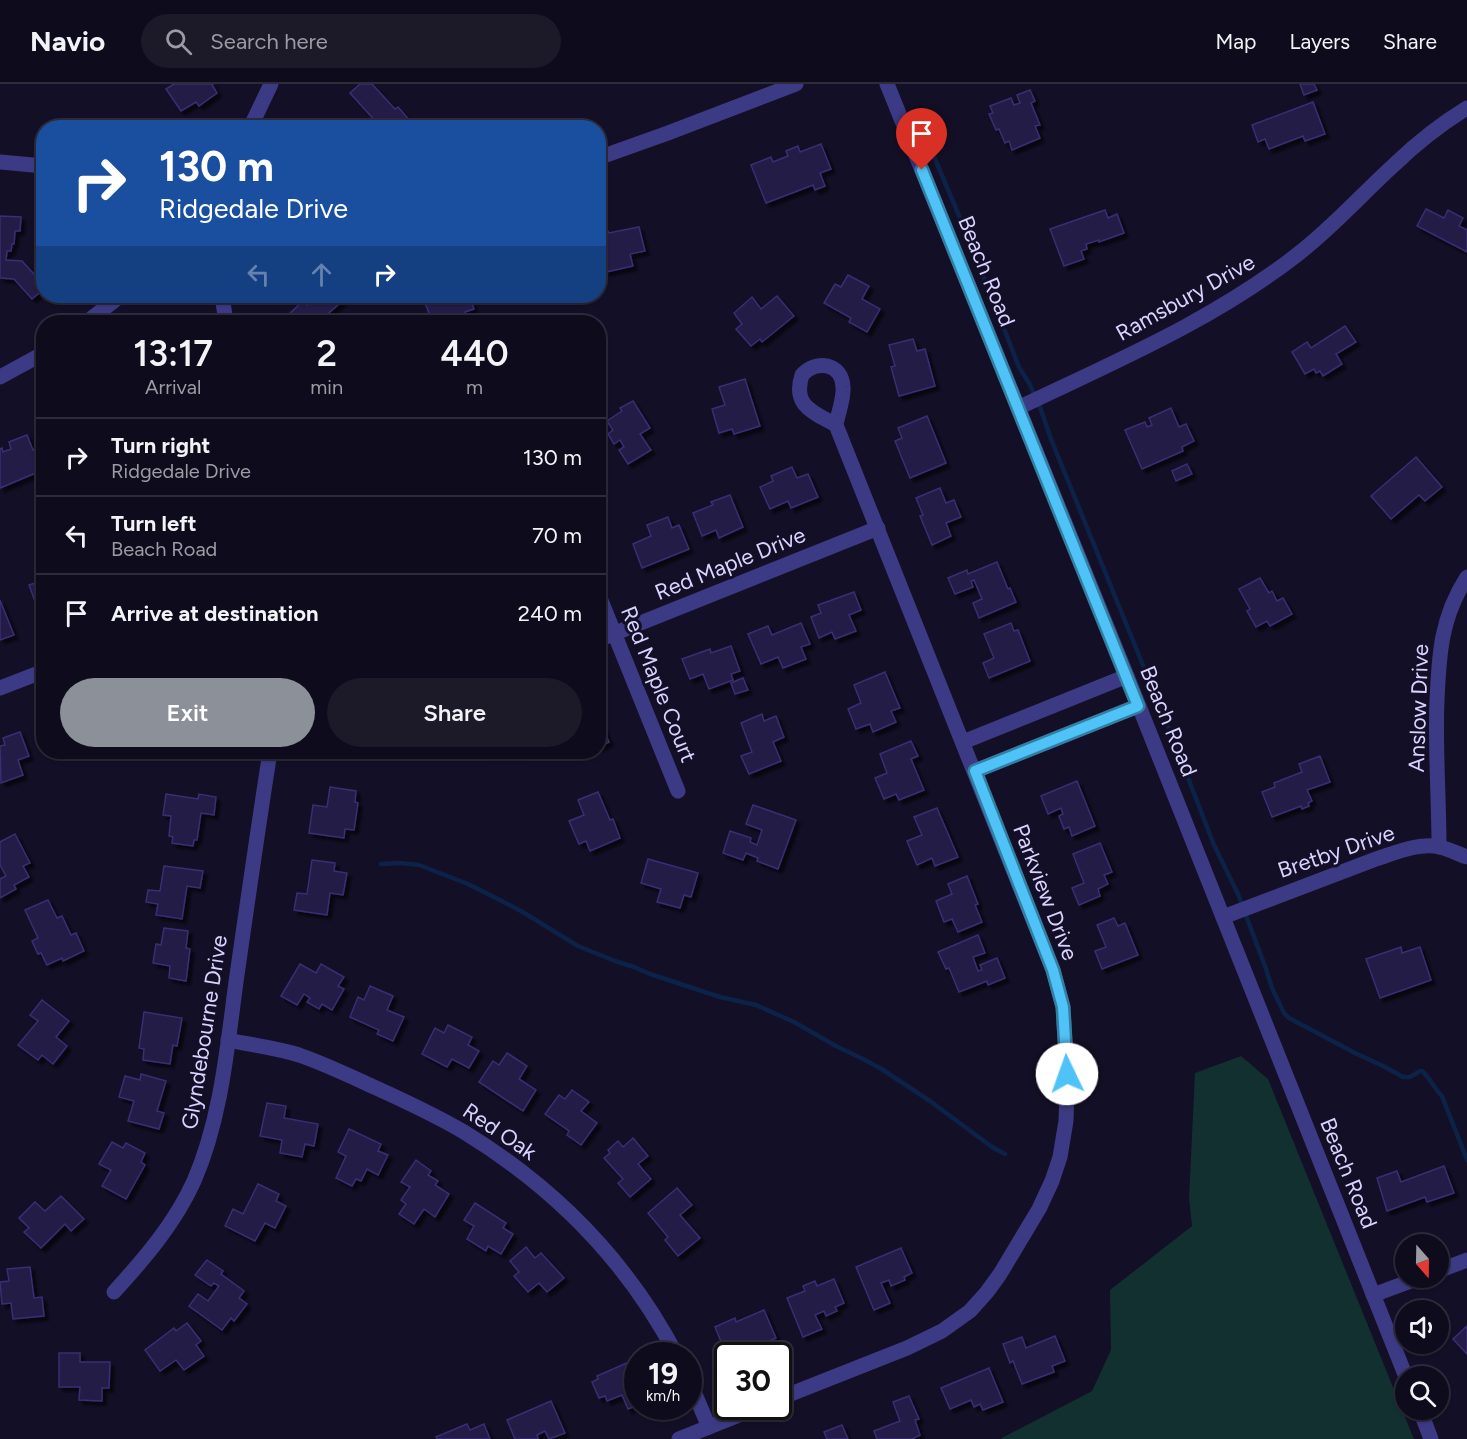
<!DOCTYPE html>
<html lang="en">
<head>
<meta charset="utf-8">
<style>
	body { margin:0; font-family:Figtree,sans-serif; background:#1c1929; color:#f1f3f6; height:100vh; display:flex; flex-direction:column; font-size:22px; white-space:nowrap }
	* { box-sizing:border-box; margin:0 }
	p { font-size:20px; color:#9b9ba3 }
	.icon { flex:none; width:33px; height:33px; fill:none; stroke:currentColor; stroke-width:2; stroke-linecap:round; stroke-linejoin:round }
	.map { position:relative; flex:1; overflow:hidden }
	.panel { position:absolute; left:36px; top:231px; width:570px; height:444px; display:flex; flex-direction:column; background:#0e0b1c; border-radius:24px; box-shadow:0 2px 4px #0004,0 0 0 2px #2e2b3b }
	.panel>* { flex:none }
	.top-card { position:absolute; left:36px; top:36px; width:570px; height:183px; border-radius:24px; box-shadow:0 2px 4px #0004,0 0 0 2px #2e2b3b; background:#1a4fa0; color:#fff; overflow:hidden }
	.needle { width:39px; rotate:160deg }
	.buttons { position:absolute; left:1395px; top:1150px; display:grid; gap:12px }
	.buttons a { display:grid; place-items:center; width:54px; height:54px; border-radius:50%; background:#0e0b1c; box-shadow:0 2px 4px #0004,0 0 0 2px #2e2b3b; font-size:30px }
	.speed { position:absolute; left:624px; top:1258px; display:flex; gap:12px; font-size:30px; font-weight:700; text-align:center }
	.speed>* { display:grid; place-content:center; width:78px; height:78px; border-radius:50%; background:#0e0b1c; box-shadow:0 2px 4px #0004,0 0 0 2px #2e2b3b; line-height:1 }
	.speed small { font-size:15px; font-weight:400 }
	.speed .limit { border:3px solid #111; border-radius:9px; background:#fff; color:#111 }
	.pin { position:absolute; display:grid; place-items:center; width:51px; height:51px; color:#fff; margin:-62px -26px; border-radius:50% 50% 50% 0; rotate:-45deg; box-shadow:0 0 6px #0007 }
	.pin .icon { rotate:45deg }
	.me { position:absolute; width:66px; margin:-33px; rotate:357deg; stroke-linejoin:round; filter:drop-shadow(0 0 4px #0008) }
	.turn { display:flex; align-items:center; gap:21px; height:126px; padding:0 24px; font-size:27px }
	.turn .icon { width:78px; height:78px; stroke-width:2.5 }
	.turn b { display:block; font-size:42px; line-height:51px }
	.lanes { display:flex; align-items:center; height:57px; padding:0 24px; background:#0003; justify-content:center; gap:30px; direction:ltr }
	.lanes .off { opacity:.35 }
	.eta { display:flex; justify-content:space-evenly; align-items:center; height:102px; text-align:center }
	.eta b { font-size:36px; font-weight:600; line-height:42px }
	.cta { display:flex; gap:12px; margin-top:auto; padding:12px 24px }
	.cta a { flex:1; height:69px; border-radius:36px; background:#8c9099; color:#fff; font-size:24px; font-weight:600; line-height:69px; text-align:center }
	.cta a+a { background:#1c1929; color:#f1f3f6 }
	ul { padding:0; list-style:none }
	li { display:flex; align-items:center; gap:18px; height:78px; padding:0 24px; border-top:2px solid #2e2b3b }
	li div { flex:1 }
	li b { display:block; font-size:22px }
	li em { font-style:normal }
	header { display:flex; align-items:center; gap:36px; box-sizing:border-box; height:84px; padding:0 30px; background:#0e0b1c; border-bottom:2px solid #2e2b3b }
	header strong { font-size:28px }
	nav { display:flex; gap:33px; margin-inline-start:auto; font-size:21px }
	.search { width:420px; height:54px; background:#1c1929; display:flex; align-items:center; gap:15px; box-sizing:border-box; padding:0 21px; border-radius:33px; color:#9b9ba3; font-size:22px }
	.map>svg:first-child { display:block }
	.green { fill:#12302f }
	.lines { fill:none; stroke-linecap:round; stroke-linejoin:round }
	.stream { stroke:#0c2248; stroke-width:4.5 }
	.building { fill:#241b47; stroke:#3b2d73; stroke-width:1.5; filter:url(#shadow) }
	.minor { stroke:#3d3a85; stroke-width:15 }
	.tertiary { stroke:#3d3a85; stroke-width:15 }
	.route-casing { stroke:#337fa1; stroke-width:15 }
	.route { stroke:#4fc3f7; stroke-width:10 }
	.labels { text-anchor:middle; stroke-width:6; stroke-linejoin:round; paint-order:stroke }
	.street-label { font-size:22px; fill:#d9d4ff; stroke:#130f26 }
</style>
</head>
<body>
<header>
<strong>Navio</strong>
<div class="search"><svg class="icon" aria-label="search" viewBox="0 0 24 24"><circle cx="10" cy="10" r="6"/><path d="M15 15l6 6"/></svg>Search here</div>
<nav><a>Map</a><a>Layers</a><a>Share</a></nav>
</header>
<div class="map">
<svg width="1467" height="1355" viewBox="0 0 1467 1355">
	<defs>
		<filter id="shadow"><feDropShadow dx="4" dy="4" stdDeviation="1.5" flood-color="#0009"/></filter>
	</defs>
	<rect width="100%" height="100%" fill="#130f26"/>
	<path class="green" d="M1241,972L1268,995L1414,1355H1000L1092,1307L1111,1266L1110,1206L1192,1142L1189,1114L1195,989Z"/>
	<g class="lines">
		<g class="stream">
			<path d="M927,56L971,160L1019,283L1029,299L1040,323L1051,355L1171,650L1214,761L1238,810L1266,885L1272,904L1284,929L1289,934L1355,969L1383,982L1403,993H1410L1420,987H1422C1430,994 1434,1004 1442,1012L1467,1076"/>
			<path d="M381,780L400,779L419,781L468,800L492,812L521,827L578,862L615,877L634,883L650,890L720,913L756,921L794,938L836,962L863,975L880,984L930,1017L992,1063L1005,1070"/>
		</g>
	</g>
	<g class="building">
		<path d="M174,0H213L212,1L217,9L199,22L196,18L181,27L166,5Z"/>
		<path d="M360,0H372L395,25L398,23L416,44H374L378,40L350,9Z"/>
		<path d="M1300,0H1314L1317,6L1304,11Z"/>
		<path d="M1030,6L1035,17L1031,19L1040,41L1035,42L1040,54L1012,66L1009,57L1005,59L999,45L996,46L989,30L993,29L990,22L1011,14L1014,21L1020,19L1017,11Z"/>
		<path d="M1313,18L1325,50L1305,57L1303,52L1269,65L1265,55L1258,58L1252,41Z"/>
		<path d="M821,60L831,85L820,89L825,102L815,106L813,101L766,119L751,81L771,73L773,78L788,72L786,67L798,62L800,68Z"/>
		<path d="M1426,125L1444,134L1448,126L1463,134L1459,142L1467,146V168L1417,142Z"/>
		<path d="M1105,126L1108,134L1117,130L1124,149L1099,158V156L1086,160L1087,165L1081,167L1084,175L1064,182L1050,145Z"/>
		<path d="M0,132L21,133L20,147H15L14,160H12L11,167H7L6,176L22,177L44,201V205L32,215L14,195L0,194Z"/>
		<path d="M639,143L645,167L630,170L633,182L606,188L603,176L598,177V149L608,147L609,149Z"/>
		<path d="M848,191L869,202L862,215L880,225L867,248L849,238L851,234L824,219L835,200L841,203Z"/>
		<path d="M318,212H348L321,236L323,238H293L287,232L303,217L307,221Z"/>
		<path d="M422,212H484L471,217L474,225L465,228L467,234L457,238H442L440,233L432,236Z"/>
		<path d="M777,212L794,232L762,258L760,255L751,262L736,245L742,240L734,229L752,213L761,225Z"/>
		<path d="M1345,242L1356,258L1336,270L1342,280L1323,292L1320,287L1316,289L1314,285L1305,290L1292,268L1307,258L1311,264Z"/>
		<path d="M913,255L917,267L925,265L935,302L899,312L891,283L895,282L889,261Z"/>
		<path d="M745,295L760,342L734,350L732,345L719,349L712,325L725,321L719,303Z"/>
		<path d="M633,317L650,344L640,350L651,366L628,380L619,366L624,363L620,356L614,360L608,350L613,346L607,337L622,327L620,324Z"/>
		<path d="M1171,324L1179,343L1186,340L1194,357L1182,363L1183,367L1142,385L1125,346L1145,338L1147,343L1152,341L1149,334Z"/>
		<path d="M927,332L946,379L910,394L895,357L902,354L898,344Z"/>
		<path d="M27,351L33,366L41,363L44,369V382L36,384L38,388L0,404V365L2,364L3,368L11,365L9,358Z"/>
		<path d="M1416,373L1442,403L1425,417L1419,411L1391,435L1371,412Z"/>
		<path d="M1187,380L1192,390L1176,397L1172,387Z"/>
		<path d="M792,383L797,394L808,390L818,413L791,424L788,417L770,425L760,403L773,397L771,392Z"/>
		<path d="M940,404L946,419L954,416L961,433L946,439L951,452L932,461L920,432L923,431L916,414Z"/>
		<path d="M730,411L743,443L719,454L716,446L702,452L693,429L713,421L711,418Z"/>
		<path d="M668,433L672,444L679,441L689,465L642,484L633,460L651,452L647,441Z"/>
		<path d="M997,478L1008,505L1010,504L1016,518L979,534L973,519L982,515L974,496L971,497L973,503L955,510L948,494L967,486L968,490Z"/>
		<path d="M1260,494L1269,509L1272,507L1277,517L1283,514L1292,530L1270,542L1267,537L1256,543L1247,527L1250,525L1239,505Z"/>
		<path d="M44,496V529L40,531L29,501Z"/>
		<path d="M854,508L861,526L849,531L856,547L835,555L832,548L819,554L811,533L821,529L818,521Z"/>
		<path d="M0,516L14,551L0,556Z"/>
		<path d="M801,539L810,560L801,563L806,575L783,584L778,573L761,580L748,550L768,542L772,551Z"/>
		<path d="M1011,539L1014,547L1018,546L1030,577L989,594L983,579L994,574L984,550Z"/>
		<path d="M731,562L740,587L731,590L733,596L709,605L703,590L690,595L682,575L710,565L711,569Z"/>
		<path d="M885,588L900,624L891,627L896,638L873,648L870,640L856,645L848,625L861,619L854,601Z"/>
		<path d="M743,594L748,606L735,610L731,599Z"/>
		<path d="M762,630L764,637L776,632L784,653L773,658L781,677L749,690L741,672L752,668L741,639Z"/>
		<path d="M598,633L609,658L598,663Z"/>
		<path d="M20,648L29,672L18,676L23,691L1,699L0,662L5,661L3,654Z"/>
		<path d="M911,657L918,672L911,675L924,706L899,716L896,710L884,715L875,694L887,689L880,670Z"/>
		<path d="M484,668H518L517,672L484,670Z"/>
		<path d="M1320,672L1330,698L1307,706L1312,717L1308,719L1309,722L1302,725L1301,722L1272,733L1262,708L1275,703L1274,699L1302,688L1299,680Z"/>
		<path d="M1077,697L1095,742L1072,752L1069,743L1064,745L1059,732L1063,730L1061,724L1048,730L1041,712Z"/>
		<path d="M330,703L356,707L355,718L358,719L354,746L345,745L344,754L309,749L313,721L327,723Z"/>
		<path d="M598,708L610,736L613,735L620,754L590,767L586,757L579,760L569,737L584,731L578,716Z"/>
		<path d="M166,710L198,715L199,710L216,713L214,731L201,729L197,756H194L193,762L172,759L173,753L169,752L171,732L163,731Z"/>
		<path d="M753,721L796,736L778,785L757,777L758,774L746,769L743,776L723,769L730,747L751,754L750,758L757,761L762,746L746,740Z"/>
		<path d="M937,724L958,773L935,782L932,774L917,781L907,757L922,751L914,733Z"/>
		<path d="M15,750L30,779L23,782L29,793L14,801L16,805L0,814V795L6,792L0,781V758Z"/>
		<path d="M1100,759L1112,788L1104,791L1108,800L1098,805L1100,812L1079,821L1072,804L1084,799L1073,770Z"/>
		<path d="M648,775L698,789L691,813L684,811L680,824L657,818L661,805L641,799Z"/>
		<path d="M312,776L335,779L334,787L347,789L343,811L330,809L327,831L294,826L297,809L307,810Z"/>
		<path d="M164,782L203,787L200,804L187,802L182,835L156,831L158,820L146,818L148,806L160,807Z"/>
		<path d="M967,792L978,820L975,821L982,838L958,848L952,835L944,838L936,817L952,810L948,800Z"/>
		<path d="M48,816L57,834L62,832L71,851L76,849L84,867L63,877L62,874L47,881L41,869L38,870L32,857L38,854L25,826Z"/>
		<path d="M1114,834L1118,842L1125,839L1138,871L1102,885L1095,867L1106,863L1097,841Z"/>
		<path d="M164,844L188,847L186,864L190,865L186,897L169,894L170,882L153,879L156,860L161,861Z"/>
		<path d="M978,851L985,869L973,873L978,887L982,886L980,881L997,874L1005,894L988,901L987,897L959,908L949,884L946,885L938,868Z"/>
		<path d="M1401,863L1402,869L1420,863L1431,896L1380,914L1366,875Z"/>
		<path d="M300,880L316,889L321,880L344,893L338,902L344,905L332,926L322,920L319,925L307,918L310,914L304,910L297,921L281,912Z"/>
		<path d="M370,902L393,912L387,926L404,933L393,957L377,950L379,946L350,933L358,913L364,916Z"/>
		<path d="M42,916L69,937L56,953L67,962L53,980L42,971L38,976L18,961L38,937L30,931Z"/>
		<path d="M144,928L182,934L177,962L173,961L170,980L143,976L144,965L139,964Z"/>
		<path d="M448,941L472,953L468,961L479,967L469,984L452,975L447,983L422,970L435,944L444,949Z"/>
		<path d="M507,969L527,982L519,995L536,1006L523,1027L479,998L493,977L499,981Z"/>
		<path d="M141,990L166,997L157,1027L164,1029L159,1045L128,1037L134,1017L119,1013L125,992L140,996Z"/>
		<path d="M572,1006L589,1018L581,1027L597,1039L581,1061L567,1051L569,1047L545,1030L559,1011L565,1015Z"/>
		<path d="M267,1019L286,1022L284,1034L318,1040L314,1062L305,1060L302,1073L280,1069L282,1056L260,1052Z"/>
		<path d="M349,1045L381,1060L378,1067L388,1071L378,1091L367,1085L361,1097L356,1095L352,1102L336,1094L346,1072L338,1068Z"/>
		<path d="M633,1054L648,1072L638,1080L651,1095L630,1113L618,1099L623,1095L604,1074L610,1069L608,1066L618,1057L623,1063Z"/>
		<path d="M112,1058L123,1064L126,1059L145,1069L141,1078L145,1081L126,1115L102,1102L111,1086L99,1080Z"/>
		<path d="M416,1076L431,1087L428,1091L438,1097L435,1101L449,1110L435,1133L424,1125L414,1140L399,1130L406,1120L401,1116L410,1103L401,1098Z"/>
		<path d="M1444,1082L1454,1109L1427,1118L1425,1113L1387,1127L1377,1094L1397,1087L1401,1098Z"/>
		<path d="M258,1100L279,1110L276,1117L286,1122L275,1144L265,1139L255,1157L225,1142L233,1125L243,1130Z"/>
		<path d="M677,1104L692,1121L680,1131L700,1154L678,1172L665,1156L668,1153L648,1129Z"/>
		<path d="M61,1112L84,1135L71,1147L65,1140L41,1164L24,1148L29,1144L19,1134L35,1118L45,1127Z"/>
		<path d="M475,1119L506,1139L503,1144L513,1150L501,1170L488,1162L486,1167L467,1155L474,1142L464,1136Z"/>
		<path d="M526,1163L535,1174L541,1169L564,1194L547,1208L539,1199L528,1208L514,1192L519,1188L510,1177Z"/>
		<path d="M901,1164L912,1189L904,1193L905,1196L891,1202L889,1196L881,1199L890,1219L874,1226L856,1183Z"/>
		<path d="M207,1176L223,1187L221,1190L244,1207L239,1214L247,1220L234,1237L231,1234L222,1246L189,1222L198,1210L208,1217L219,1202L214,1199L211,1202L195,1191Z"/>
		<path d="M30,1183L34,1214L42,1213L44,1232L13,1235L11,1219L2,1220L0,1198L9,1197L7,1185Z"/>
		<path d="M834,1195L844,1219L835,1223L837,1227L826,1232L824,1227L815,1231L822,1245L803,1253L787,1214L805,1207L803,1202L815,1197L817,1202Z"/>
		<path d="M764,1226L776,1254L748,1266L751,1272H731L725,1258L722,1260L715,1243L735,1234L736,1238Z"/>
		<path d="M187,1239L201,1257L196,1261L204,1272L184,1286L176,1276L160,1287L145,1266L174,1244L176,1247Z"/>
		<path d="M1467,1242V1270L1453,1255Z"/>
		<path d="M1055,1252L1065,1277L1052,1282L1054,1288L1022,1300L1013,1277L1010,1279L1003,1260L1022,1253L1026,1264Z"/>
		<path d="M59,1269H80V1278H110L109,1304H102V1317L79,1316L80,1303H59Z"/>
		<path d="M629,1278L638,1299V1321L628,1325L622,1311L607,1317L605,1312L599,1314L592,1298L598,1295L597,1292Z"/>
		<path d="M989,1284L1003,1318L983,1326L980,1320L974,1323L971,1316L950,1325L941,1304Z"/>
		<path d="M909,1312L919,1335L915,1336L920,1351L912,1355H877L874,1347L900,1337L893,1318Z"/>
		<path d="M551,1317L565,1349L549,1355L545,1347L537,1351L538,1354L536,1355H515L507,1336Z"/>
		<path d="M467,1340L470,1346L484,1340L490,1355H437L436,1353Z"/>
		<path d="M842,1341L848,1355H827L824,1348Z"/>
	</g>
	<g class="lines">
		<g class="minor">
			<path d="M250,44L271,0"/>
			<path d="M598,74L668,49L796,0"/>
			<path d="M0,78L44,82"/>
			<path d="M222,212L226,238"/>
			<path d="M87,238L120,212"/>
			<path d="M0,293L44,269"/>
			<path d="M1018,324C1114,278 1214,236 1298,170C1333,143 1362,110 1395,80C1417,59 1441,40 1467,24"/>
			<path d="M598,509L678,707"/>
			<path d="M598,556L878,444"/>
			<path d="M0,604L44,587"/>
			<path d="M963,658L1127,592"/>
			<path d="M975,687L1138,622"/>
			<path d="M1439,763C1439,714 1435,665 1437,616C1439,570 1441,533 1467,493"/>
			<path d="M1223,833L1376,775C1395,769 1419,758 1440,763C1449,765 1458,770 1467,773"/>
			<path d="M228,956C252,961 276,964 299,971C325,980 350,992 374,1003C405,1017 435,1031 464,1048C554,1103 628,1178 677,1272"/>
			<path d="M1438,1187L1467,1176"/>
			<path d="M114,1208C145,1174 175,1139 194,1097C221,1035 227,965 236,898C247,821 258,744 270,668"/>
			<path d="M1373,1211L1419,1194"/>
			<path d="M688,1294L709,1343"/>
			<path d="M778,1315L907,1264L942,1247L970,1227L987,1208L1000,1190L1039,1125L1052,1097L1060,1073L1066,1037L1067,1006L1066,974L1063,923L1053,886L836,341C838,329 844,315 843,303C842,279 816,275 802,291C792,322 813,328 836,341"/>
			<path d="M679,1355L759,1323"/>
		</g>
		<g class="tertiary">
			<path d="M887,0L1127,592L1406,1293"/>
			<path d="M1420,1326L1431,1355"/>
		</g>
	</g>
	<g class="lines">
		<defs>
			<path id="route" d="M922,86L1138,622L975,687L1053,886L1063,923L1067,990"/>
		</defs>
		<use href="#route" class="route-casing"/>
		<use href="#route" class="route"/>
	</g>
	<g class="labels">
		<g class="street-label">
			<text transform="translate(987 187) rotate(68)" y="8">Beach Road</text>
			<text transform="translate(1185 213) rotate(-29)" y="8">Ramsbury Drive</text>
			<text transform="translate(730 479) rotate(-22)" y="8">Red Maple Drive</text>
			<text transform="translate(659 600) rotate(68)" y="8">Red Maple Court</text>
			<text transform="translate(1418 624) rotate(-88)" y="8">Anslow Drive</text>
			<text transform="translate(1169 637) rotate(68)" y="8">Beach Road</text>
			<text transform="translate(1336 767) rotate(-19)" y="8">Bretby Drive</text>
			<text transform="translate(1046 808) rotate(69)" y="8">Parkview Drive</text>
			<text transform="translate(204 948) rotate(-81)" y="8">Glyndebourne Drive</text>
			<text transform="translate(500 1047) rotate(34)" y="8">Red Oak</text>
			<text transform="translate(1349 1089) rotate(68)" y="8">Beach Road</text>
		</g>
	</g>
</svg>
<div class="buttons">
<a><svg class="needle" viewBox="-14 -14 28 28"><path d="M0-13l5 13h-10z" fill="#e53935"/><path d="M0 13l5-13h-10z" fill="#9b9ba3"/></svg></a>
<a><svg class="icon" aria-label="sound" viewBox="0 0 24 24"><path d="M4 9h4l5-4v14l-5-4H4zM17 9q2 3 0 6"/></svg></a>
<a><svg class="icon" aria-label="search" viewBox="0 0 24 24"><circle cx="10" cy="10" r="6"/><path d="M15 15l6 6"/></svg></a>
</div>
<div class="speed"><div>19<small>km/h</small></div><div class="limit">30</div></div>
<div class="pin" style="left:922px;top:86px;background:#d93025"><svg class="icon" aria-label="arrive" viewBox="0 0 24 24"><path d="M6 21V4h12l-3 4 3 4H6"/></svg></div>
<svg class="me" style="left:1067px;top:990px" viewBox="-20 -20 40 40"><circle r="19" fill="#fff"/><path d="M0-13L10 11 0 6-10 11z" fill="#4fc3f7"/></svg>
<div class="top-card">
<div class="turn"><svg class="icon" aria-label="right" viewBox="0 0 24 24"><path d="M7 20v-9h11M14 6l5 5-5 5"/></svg><div><b>130 m</b>Ridgedale Drive</div></div>
<div class="lanes"><svg class="icon off" aria-label="left" viewBox="0 0 24 24"><path d="M17 20v-9H6M10 6l-5 5 5 5"/></svg><svg class="icon off" aria-label="ahead" viewBox="0 0 24 24"><path d="M12 20V5M6 11l6-6 6 6"/></svg><svg class="icon" aria-label="right" viewBox="0 0 24 24"><path d="M7 20v-9h11M14 6l5 5-5 5"/></svg></div>
</div>
<section class="panel">
<div class="eta">
<div><b>13:17</b><p>Arrival</p></div>
<div><b>2</b><p>min</p></div>
<div><b>440</b><p>m</p></div>
</div>
<ul>
<li><svg class="icon" aria-label="right" viewBox="0 0 24 24"><path d="M7 20v-9h11M14 6l5 5-5 5"/></svg><div><b>Turn right</b><p>Ridgedale Drive</p></div><em>130 m</em></li>
<li><svg class="icon" aria-label="left" viewBox="0 0 24 24"><path d="M17 20v-9H6M10 6l-5 5 5 5"/></svg><div><b>Turn left</b><p>Beach Road</p></div><em>70 m</em></li>
<li><svg class="icon" aria-label="arrive" viewBox="0 0 24 24"><path d="M6 21V4h12l-3 4 3 4H6"/></svg><div><b>Arrive at destination</b></div><em>240 m</em></li>
</ul>
<div class="cta"><a>Exit</a><a>Share</a></div>
</section>
</div>
</body>
</html>
